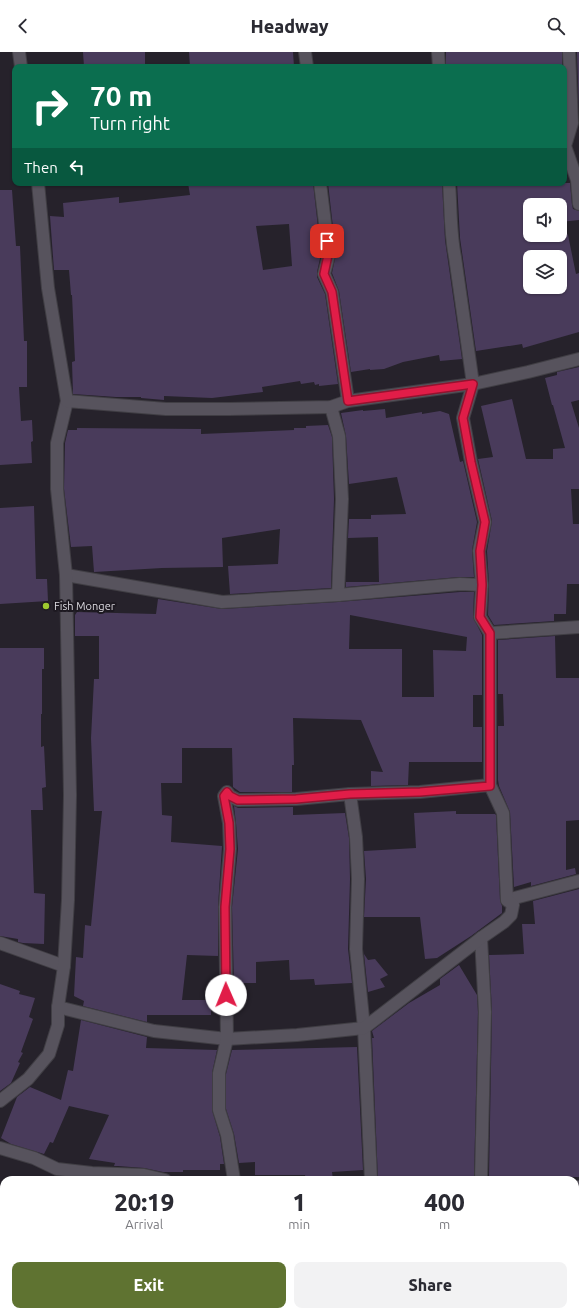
<!DOCTYPE html>
<html lang="en">
<head>
<meta charset="utf-8">
<style>
	body { margin:0; font-family:Ubuntu,sans-serif; background:#f2f2f3; color:#2b2b33; height:100vh; display:flex; flex-direction:column; font-size:15px; white-space:nowrap }
	* { box-sizing:border-box; margin:0 }
	p { font-size:13px; color:#7c7c81 }
	.icon { flex:none; width:22px; height:22px; fill:none; stroke:currentColor; stroke-width:2; stroke-linecap:round; stroke-linejoin:round }
	.map { position:relative; flex:1; overflow:hidden }
	.panel { position:absolute; left:0px; top:1124px; width:579px; height:140px; display:flex; flex-direction:column; background:#fff; border-radius:12px 12px 0 0; box-shadow:0 1px 3px #0004 }
	.panel>* { flex:none }
	.banner { position:absolute; left:12px; top:12px; width:555px; height:122px; border-radius:8px; box-shadow:0 1px 3px #0004; background:#0b6e4f; color:#fff; overflow:hidden }
	.fabs { position:absolute; left:523px; top:146px; display:grid; gap:8px }
	.fabs a { display:grid; place-items:center; width:44px; height:44px; border-radius:8px; background:#fff; box-shadow:0 1px 3px #0004; font-size:20px }
	.pin { position:absolute; display:grid; place-items:center; width:34px; height:34px; color:#fff; margin:-17px; border-radius:8px; box-shadow:0 2px 6px #0006 }
	.me { position:absolute; width:44px; margin:-22px; rotate:359deg; stroke-linejoin:round; filter:drop-shadow(0 0 3px #0008) }
	.turn { display:flex; align-items:center; gap:14px; height:84px; padding:0 12px; font-size:18px }
	.turn .icon { width:52px; height:52px; stroke-width:2.5 }
	.turn b { display:block; font-size:28px; line-height:34px }
	.then { display:flex; align-items:center; height:38px; padding:0 12px; background:#0003; gap:8px; font-size:15px }
	.eta { display:flex; justify-content:space-evenly; align-items:center; height:68px; text-align:center }
	.eta b { font-size:24px; font-weight:800; line-height:28px }
	.button { display:flex; gap:8px; margin-top:auto; padding:8px 12px }
	.button a { flex:1; height:46px; border-radius:8px; background:#5f7331; color:#fff; font-size:16px; font-weight:800; line-height:46px; text-align:center }
	.button a+a { background:#f2f2f3; color:#2b2b33 }
	header { display:flex; justify-content:space-between; align-items:center; height:52px; padding:0 12px; background:#fff; font-size:18px; font-weight:800 }
	.map>svg:first-child { display:block }
	.building { fill:#493b5b; fill-rule:evenodd }
	.lines { fill:none; stroke-linecap:round; stroke-linejoin:round }
	.street-casing { stroke:#403e44; stroke-width:14 }
	.secondary-casing { stroke:#403e44; stroke-width:14 }
	.street { stroke:#57535d; stroke-width:12 }
	.secondary { stroke:#57535d; stroke-width:12 }
	.route-casing { stroke:#92132f; stroke-width:10 }
	.route { stroke:#e11d48; stroke-width:7 }
	.poi-dot { fill:#9eca2f; stroke:#1d1921; stroke-width:1.5 }
	.labels { text-anchor:middle; stroke-width:4; stroke-linejoin:round; paint-order:stroke }
	.poi-label { font-size:11px; fill:#dddbe1; stroke:#1d1921; text-anchor:start }
</style>
</head>
<body>
<header><svg class="icon" aria-label="back" viewBox="0 0 24 24"><path d="M15 5l-7 7 7 7"/></svg>Headway<svg class="icon" aria-label="search" viewBox="0 0 24 24"><circle cx="10" cy="10" r="6"/><path d="M15 15l6 6"/></svg></header>
<div class="map">
<svg width="579" height="1264" viewBox="0 0 579 1264">
	<rect width="100%" height="100%" fill="#26222b"/>
	<g class="building">
		<path d="M83,0H145V13L84,15Z"/>
		<path d="M189,0H293L294,15H190Z"/>
		<rect x="446" y="0" width="116" height="15"/>
		<path d="M577,0H579V59Z"/>
		<path d="M188,131H313L321,202L317,220V225L325,242L338,332L319,334V332L315,333L314,330L301,332L300,329L262,335L263,340L212,346L164,344V348L141,346V345H116L73,342L72,310L75,309L72,243H71L69,218H54L50,164L64,165L63,151L119,145V151L190,143ZM289,172L292,214L263,218L256,174Z"/>
		<path d="M328,131H442L445,188L462,307L440,309L439,303L403,310L384,317L370,318V317L351,320L339,239L332,221L336,202Z"/>
		<path d="M457,131H570L572,153L573,157L579,159V168L560,170V153H530V183H560V181L566,180L568,183L576,222L579,221V280L523,296L522,292L476,299L460,186ZM530,205H560V235H530Z"/>
		<path d="M0,138H12L16,194H20L24,289H27V335H19L21,369L32,368L33,389L31,390L32,411L0,413Z"/>
		<path d="M579,315V348L571,350L579,376V437H571L573,472H579V532H567L566,562H554V569L494,573L488,563L489,532L487,499L492,469L478,407L493,405L481,354L512,347L526,407H553V397L565,396L553,353H552L545,326L557,323V320Z"/>
		<path d="M385,357L386,366L422,360V362L440,359L449,362L460,410L463,409L477,470L472,498L474,525H459L346,535V530H379L378,485L348,486L349,467H371V463L406,462L397,425L349,432L346,384L341,361L363,358V359Z"/>
		<path d="M328,373L332,385L334,447L331,536L230,542L228,514L278,512L280,477L222,486L223,515L162,516L94,520L92,494L71,495L64,437L65,391L68,378H77V376L201,377V382L294,378V376H306V374Z"/>
		<path d="M34,454L36,527H47L48,549L0,552V456Z"/>
		<path d="M460,540H474L473,565L482,583V643H473V675H482V710H409L408,733L371,734V719L383,720L361,668L293,666L294,713H292V740H240L233,735L232,696H182V731H161L162,763L172,764L171,790L222,794L218,854V904L187,903L182,948H211V963H147V970L83,954L84,949L74,944L76,905L83,906L85,873L91,874L102,759H94L91,686L94,627H99V584H75V563L77,560L156,562L158,547L222,557L338,550ZM350,563L467,585L466,599L433,598L434,645H402V597H349Z"/>
		<path d="M555,584L556,626H579V768L566,769V818L575,816L576,822L531,834V830L514,835L510,760L499,734L498,728V674H504L503,642H498V588Z"/>
		<path d="M0,596H44V617H42V662H41V695L44,694L46,735L42,736L43,758H31L34,841L45,842L44,892L23,891L18,890V887L0,884Z"/>
		<path d="M234,754L238,756L293,755V763L345,761L349,786L350,827L348,897L352,931L315,933L314,927L290,928L289,908L256,910V931H234L232,855L238,797L236,771Z"/>
		<path d="M456,759V762H495L496,763L500,848L502,854V861L471,884L437,906L425,907L420,865H364L366,827L364,799L416,796L414,761Z"/>
		<path d="M579,837V1125H489L492,960L489,903L524,902L522,872H535L533,849Z"/>
		<path d="M364,902L368,908L375,907L388,923L380,927L385,935L368,940Z"/>
		<path d="M459,913L477,943L478,960L474,1125H467V1127L378,1128L372,986H374L372,979L409,951L440,933V927Z"/>
		<path d="M0,932L20,939L19,942L35,946L29,965L33,967L21,1000L23,1001L18,1010L20,1011L11,1031L0,1039Z"/>
		<path d="M81,968L147,985L146,996L217,998L212,1021V1058L220,1085L224,1112H220V1118H183V1120H163L144,1116L118,1114H114L115,1111L89,1107L109,1063L69,1054L53,1091L50,1090L44,1102L11,1092L1,1086L17,1045L30,1035L61,1048L68,1018L73,1019Z"/>
		<path d="M357,995L363,1118L332,1120L333,1128H306L305,1123H255V1110L239,1111L234,1082L226,1057V1022L232,998Z"/>
	</g>
	<g class="lines">
		<defs>
			<g id="street">
				<path d="M305,0L307,15"/>
				<path d="M438,0L439,15"/>
				<path d="M569,0L572,71L565,94L577,128L579,152"/>
				<path d="M320,131L329,203L324,222L332,240L348,349"/>
				<path d="M331,355L339,384L342,447L338,543"/>
				<path d="M66,523L222,550L338,543L460,532L482,533"/>
				<path d="M490,581L579,575"/>
				<path d="M350,742L356,785L358,827L356,897L364,976L371,1128"/>
				<path d="M507,848L579,829"/>
				<path d="M481,886L485,960L481,1128"/>
				<path d="M0,891L64,914"/>
				<path d="M58,955L154,979L227,987L297,983L364,976L481,886L504,870L511,863L513,853L507,848L503,761L490,733V581L480,565L482,533L479,499L485,470L471,410L463,366L473,332L455,205C450,181 451,156 449,131"/>
				<path d="M0,1049L28,1027L49,1002L58,973V955L64,914L68,848L70,743L66,523L57,437V391L67,349"/>
				<path d="M0,1096L34,1106L57,1117L92,1121L144,1123L165,1128"/>
				<path d="M234,1128L227,1083L219,1058V1021L227,987L225,855L230,797L229,771L224,744L227,740L230,744L238,748L296,747L350,742L420,740L490,733"/>
				<path d="M575,1135H579"/>
				<path d="M309,1260V1264"/>
				<path d="M378,1260V1264"/>
				<path d="M483,1260V1264"/>
				<path d="M227,1264V1260"/>
			</g>
			<g id="secondary">
				<path d="M19,0L21,15"/>
				<path d="M38,131L48,236L67,349L166,357H229L331,355L348,349L473,332L528,320L579,307"/>
			</g>
		</defs>
		<use href="#street" class="street-casing"/>
		<use href="#secondary" class="secondary-casing"/>
		<use href="#street" class="street"/>
		<use href="#secondary" class="secondary"/>
	</g>
	<g class="lines">
		<defs>
			<path id="route" d="M226,943L225,855L230,797L229,771L224,744L227,740L230,744L238,748L296,747L350,742L420,740L490,734V581L480,565L482,533L480,499L485,470L471,410L463,366L473,332L348,349L332,240L324,222L328,203L327,189"/>
		</defs>
		<use href="#route" class="route-casing"/>
		<use href="#route" class="route"/>
	</g>
	<circle class="poi-dot" cx="46" cy="554" r="4"/>
	<g class="labels">
		<g class="poi-label">
			<text x="54" y="558">Fish Monger</text>
		</g>
	</g>
</svg>
<div class="fabs">
<a><svg class="icon" aria-label="sound" viewBox="0 0 24 24"><path d="M4 9h4l5-4v14l-5-4H4zM17 9q2 3 0 6"/></svg></a>
<a><svg class="icon" aria-label="layers" viewBox="0 0 24 24"><path d="M12 4l9 5-9 5-9-5zM3 14l9 5 9-5"/></svg></a>
</div>
<div class="pin" style="left:327px;top:189px;background:#d93025"><svg class="icon" aria-label="arrive" viewBox="0 0 24 24"><path d="M6 21V4h12l-3 4 3 4H6"/></svg></div>
<svg class="me" style="left:226px;top:943px" viewBox="-20 -20 40 40"><circle r="19" fill="#fff"/><path d="M0-13L10 11 0 6-10 11z" fill="#e11d48"/></svg>
<div class="banner">
<div class="turn"><svg class="icon" aria-label="right" viewBox="0 0 24 24"><path d="M7 20v-9h11M14 6l5 5-5 5"/></svg><div><b>70 m</b>Turn right</div></div>
<div class="then">Then<svg class="icon" aria-label="left" viewBox="0 0 24 24"><path d="M17 20v-9H6M10 6l-5 5 5 5"/></svg></div>
</div>
<section class="panel">
<div class="eta">
<div><b>20:19</b><p>Arrival</p></div>
<div><b>1</b><p>min</p></div>
<div><b>400</b><p>m</p></div>
</div>
<div class="button"><a>Exit</a><a>Share</a></div>
</section>
</div>
</body>
</html>
